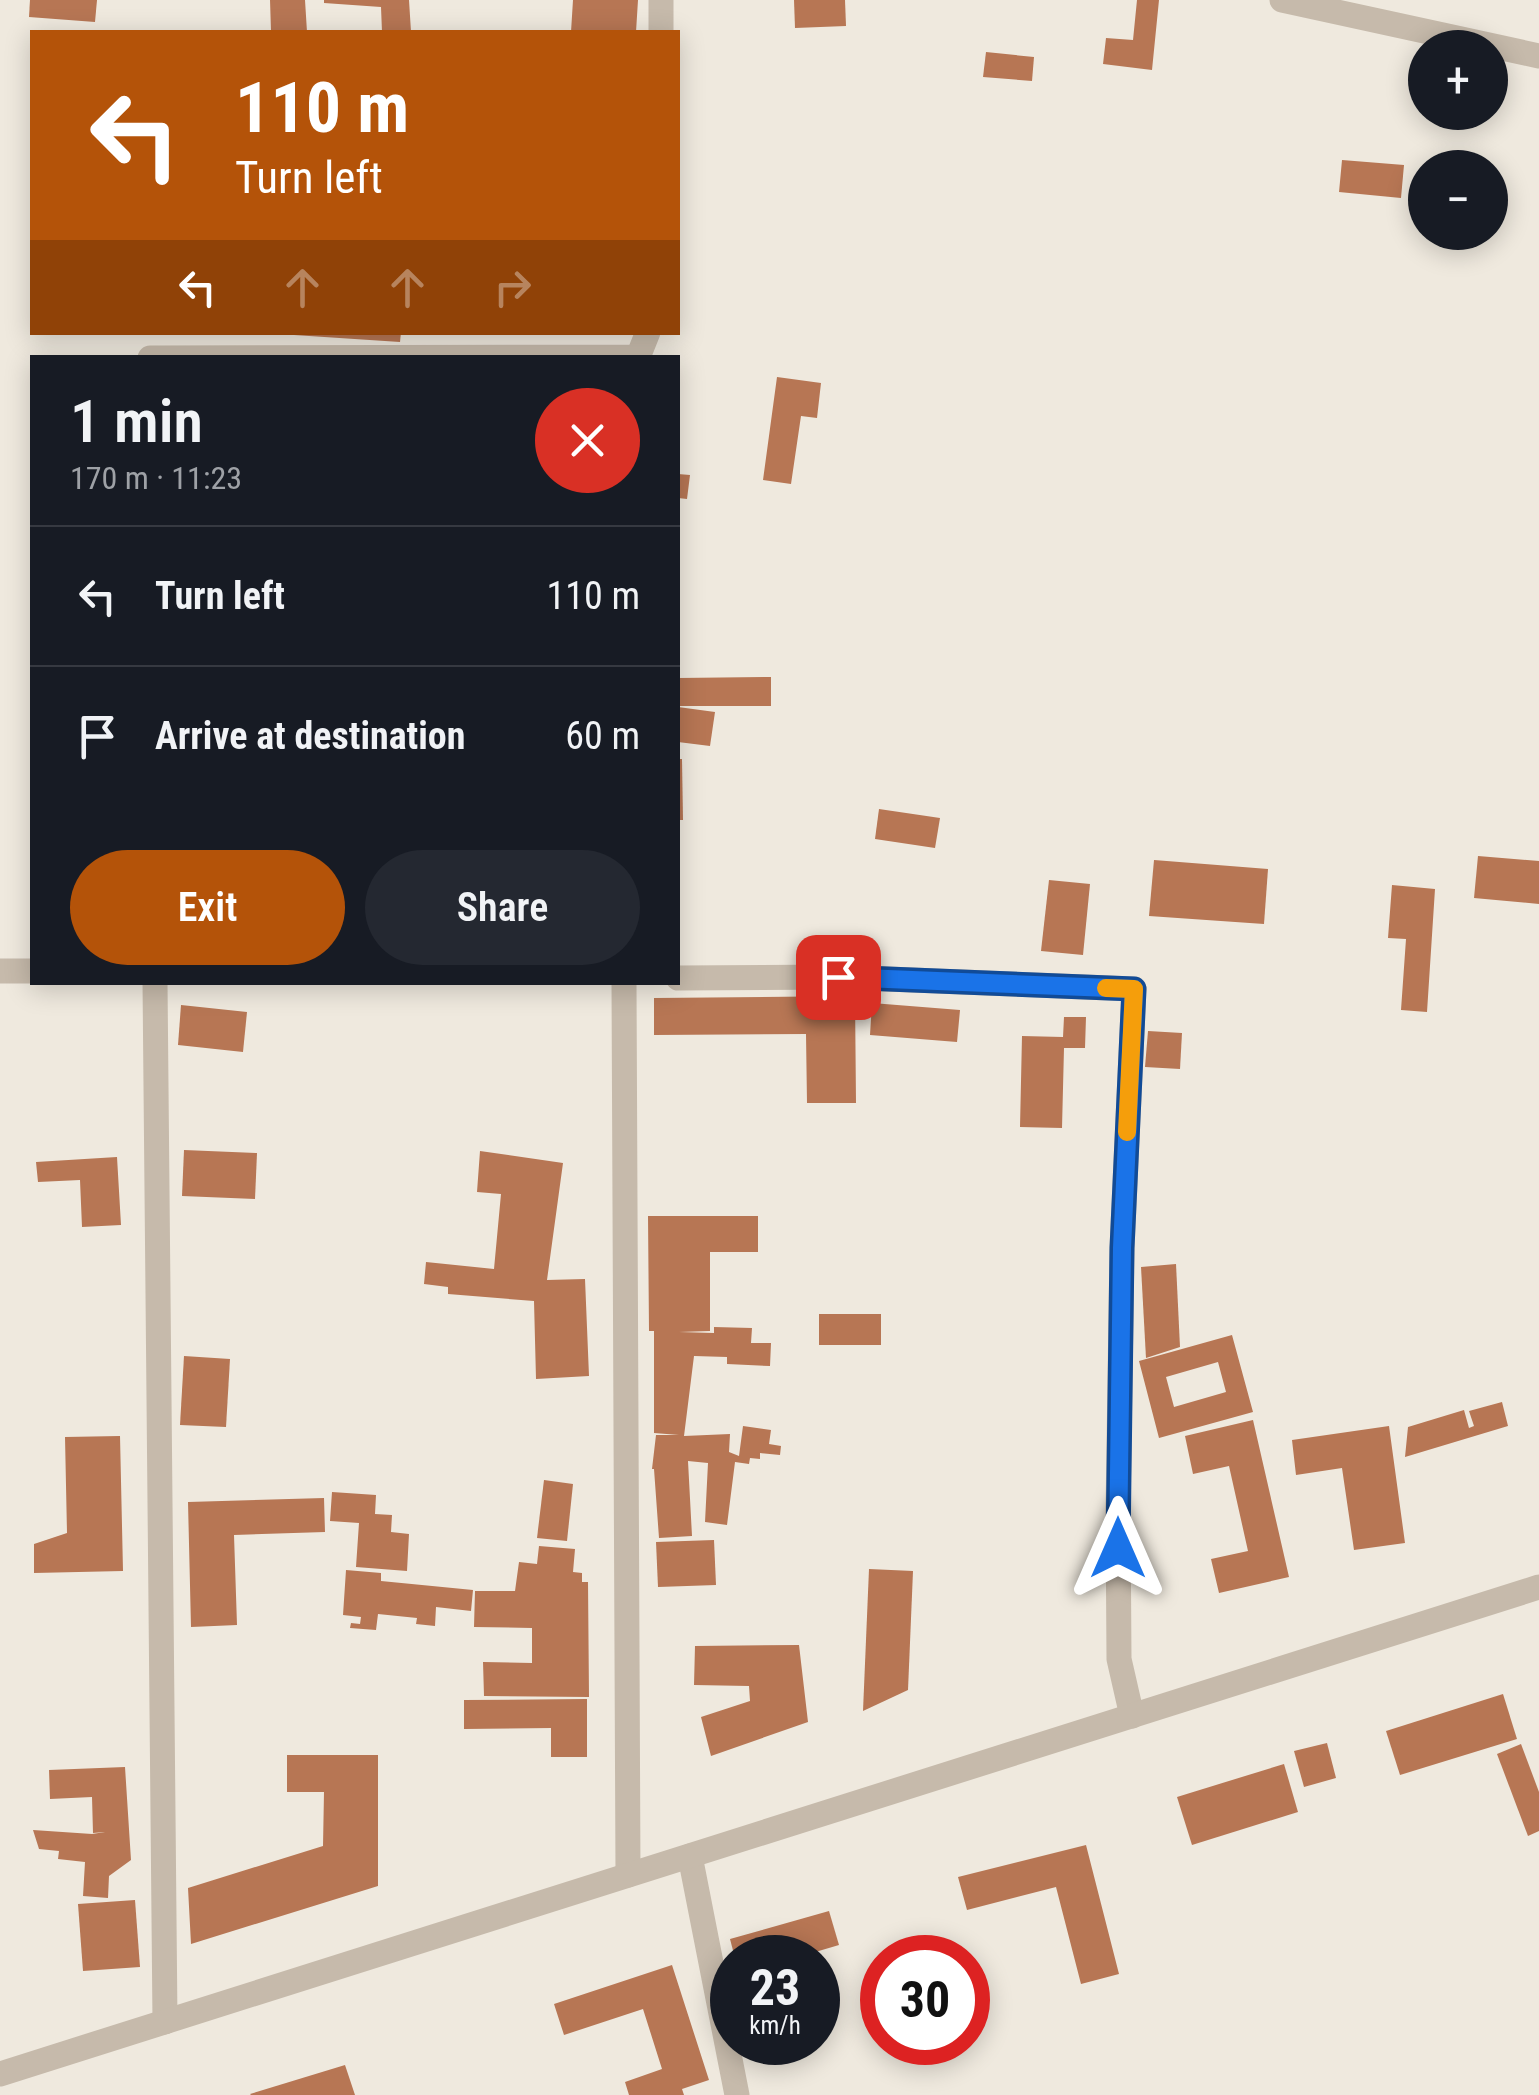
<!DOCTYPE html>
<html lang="en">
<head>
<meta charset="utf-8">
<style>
	body { margin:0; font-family:"Roboto Condensed",sans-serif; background:#242831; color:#f1f3f6; height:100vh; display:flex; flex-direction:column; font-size:38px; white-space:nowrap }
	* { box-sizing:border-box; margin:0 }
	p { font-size:32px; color:#9ea1a6 }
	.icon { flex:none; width:55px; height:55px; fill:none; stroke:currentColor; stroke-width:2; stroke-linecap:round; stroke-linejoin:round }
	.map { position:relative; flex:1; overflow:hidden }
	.side { position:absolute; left:30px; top:355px; width:650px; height:630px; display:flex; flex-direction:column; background:#171b24; border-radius:0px; box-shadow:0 5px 25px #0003 }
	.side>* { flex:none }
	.top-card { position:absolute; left:30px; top:30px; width:650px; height:305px; border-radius:0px; box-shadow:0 5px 25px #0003; background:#b45309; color:#fff; overflow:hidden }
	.fabs { position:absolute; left:1408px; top:30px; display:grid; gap:20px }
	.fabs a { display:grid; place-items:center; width:100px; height:100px; border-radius:50%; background:#171b24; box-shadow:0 5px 25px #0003; font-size:50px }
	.speed { position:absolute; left:710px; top:1935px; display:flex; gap:20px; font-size:50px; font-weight:700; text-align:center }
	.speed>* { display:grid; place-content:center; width:130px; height:130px; border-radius:50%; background:#171b24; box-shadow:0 5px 25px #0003; line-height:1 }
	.speed small { font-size:25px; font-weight:400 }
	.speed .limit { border:15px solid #d22; background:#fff; color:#111 }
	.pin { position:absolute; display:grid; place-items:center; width:85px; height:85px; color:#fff; margin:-42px; border-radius:20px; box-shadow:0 5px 15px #0006 }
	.me { position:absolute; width:110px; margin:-55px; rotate:0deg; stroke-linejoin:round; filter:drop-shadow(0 0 8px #0008) }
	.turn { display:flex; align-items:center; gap:35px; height:210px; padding:0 40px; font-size:45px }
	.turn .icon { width:130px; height:130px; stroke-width:2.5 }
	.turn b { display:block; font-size:70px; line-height:85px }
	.lanes { display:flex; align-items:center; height:95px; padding:0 40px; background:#0003; justify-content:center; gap:50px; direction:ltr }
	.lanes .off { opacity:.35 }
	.round { display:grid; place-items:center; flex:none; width:105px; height:105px; border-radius:52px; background:#242831 }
	.head { display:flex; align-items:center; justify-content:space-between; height:170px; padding:0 40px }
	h1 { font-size:60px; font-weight:600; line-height:75px }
	.cta { display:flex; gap:20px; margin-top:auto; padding:20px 40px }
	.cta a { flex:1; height:115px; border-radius:60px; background:#b45309; color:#fff; font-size:40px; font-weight:600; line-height:115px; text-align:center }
	.cta a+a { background:#242831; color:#f1f3f6 }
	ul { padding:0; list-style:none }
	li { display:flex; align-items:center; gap:30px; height:140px; padding:0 40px; border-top:2px solid #363941 }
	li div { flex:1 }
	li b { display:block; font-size:38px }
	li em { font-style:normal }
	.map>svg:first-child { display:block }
	.building { fill:#b77654; fill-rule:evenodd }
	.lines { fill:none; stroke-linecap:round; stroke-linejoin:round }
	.minor { stroke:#c6baab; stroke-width:25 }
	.route-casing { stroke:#114b97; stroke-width:25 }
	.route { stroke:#1a73e8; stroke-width:18 }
	.slow { stroke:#f59e0b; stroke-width:18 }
</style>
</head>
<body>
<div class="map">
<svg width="1539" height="2095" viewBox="0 0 1539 2095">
	<rect width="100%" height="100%" fill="#efe9de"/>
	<g class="building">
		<path d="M30,0H97L95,22L29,17Z"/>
		<path d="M270,0H305L307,32H271Z"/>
		<path d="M324,0H409L411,32H382L381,7L324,3Z"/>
		<path d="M573,0H638L636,32H571Z"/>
		<path d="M794,0H845L846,26L795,28Z"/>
		<path d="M1137,0H1159L1152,70L1103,64L1106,38L1133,40Z"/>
		<path d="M986,52L1034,57L1032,81L983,77Z"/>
		<path d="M1342,160L1404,165L1401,198L1339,192Z"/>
		<path d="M294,332H401L400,342L294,335Z"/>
		<path d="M777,377L821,383L817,418L801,416L791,484L763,480Z"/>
		<path d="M678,474L690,475L687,499L678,498Z"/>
		<path d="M771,677V706H678V678Z"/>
		<path d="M678,707L715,712L710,746L678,742Z"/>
		<path d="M678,759H682L683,820H678Z"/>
		<path d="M879,809L940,818L935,848L875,839Z"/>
		<path d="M1478,856L1539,861V904L1474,898Z"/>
		<path d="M1154,860L1268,869L1264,924L1149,916Z"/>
		<path d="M1049,880L1090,884L1083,955L1041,951Z"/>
		<path d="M1392,885L1435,889L1427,1012L1401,1010L1406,939L1388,938Z"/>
		<path d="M855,996L856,1103H807L806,1034L654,1035V998Z"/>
		<path d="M872,1003L960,1010L957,1042L870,1035Z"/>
		<path d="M181,1005L247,1012L243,1052L178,1045Z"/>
		<path d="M1064,1017H1086L1085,1048H1064L1062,1128L1020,1127L1022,1036L1063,1037Z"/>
		<path d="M1148,1031L1182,1033L1180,1069L1145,1067Z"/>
		<path d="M184,1150L257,1153L255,1199L182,1196Z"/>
		<path d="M480,1151L563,1163L547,1280L585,1279L589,1376L536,1379L534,1301L448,1294V1287L424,1284L426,1262L494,1269L501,1194L477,1192Z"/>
		<path d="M117,1157L121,1225L82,1227L80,1180L38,1182L36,1162Z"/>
		<path d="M648,1216H758V1252H710V1331L679,1332L714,1333V1327L752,1328L751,1343H771L770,1366L727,1364V1357L694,1356L684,1436L730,1434L729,1452L739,1456L743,1426L771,1430L769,1444L781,1446L780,1455L760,1453V1459L750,1458L749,1464L735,1462L727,1525L705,1522L708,1463L688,1461L692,1536L659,1538L654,1469H652L656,1435H679L654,1433V1331H649Z"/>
		<path d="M1176,1264L1180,1347L1146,1358L1141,1267Z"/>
		<rect x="819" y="1314" width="62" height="31"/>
		<path d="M1232,1335L1253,1412L1159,1438L1139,1361ZM1218,1362L1226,1392L1174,1407L1166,1377Z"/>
		<path d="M184,1356L230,1359L226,1427L180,1425Z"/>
		<path d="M1502,1402L1508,1426L1405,1457L1408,1427L1464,1410L1469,1428L1474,1426L1469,1411Z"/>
		<path d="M1253,1420L1289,1577L1219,1593L1211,1559L1248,1551L1229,1466L1193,1474L1185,1436Z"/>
		<path d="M1389,1426L1405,1543L1354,1550L1342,1468L1296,1475L1292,1440Z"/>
		<path d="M120,1436L123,1571L34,1573V1544L67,1533L65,1437Z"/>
		<path d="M544,1480L573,1484L567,1541L537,1538Z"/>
		<path d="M332,1492L376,1495L375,1514L392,1515L391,1532L409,1534L407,1571L356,1567L359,1523L330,1521Z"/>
		<path d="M324,1498L325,1532L234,1535L237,1625L191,1627L188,1502Z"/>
		<path d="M714,1540L716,1585L658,1587L656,1542Z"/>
		<path d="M539,1546L575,1549L573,1572L582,1573V1582H588L589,1697L484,1696L483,1662L532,1663V1628L474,1627L475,1591H515L519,1562L537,1564Z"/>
		<path d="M869,1569L913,1571L908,1690L863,1711Z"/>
		<path d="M346,1570L381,1573V1581L473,1590L471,1611L436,1607L435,1626L416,1624L417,1618L378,1614L376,1630L350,1628L351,1623L360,1624L361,1617L343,1615Z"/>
		<path d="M799,1645L808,1722L711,1756L701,1717L750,1701L749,1686L694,1685L695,1646Z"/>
		<path d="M1503,1694L1517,1739L1400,1775L1386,1731Z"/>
		<path d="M587,1699V1757H551V1728L464,1729V1700Z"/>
		<path d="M1327,1743L1336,1778L1304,1787L1294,1751Z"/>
		<path d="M1521,1744L1539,1792V1831L1528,1836L1497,1754Z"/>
		<path d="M287,1755H378V1886L191,1944L188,1888L323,1846L324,1792H287Z"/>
		<path d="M1284,1764L1298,1812L1192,1845L1177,1797Z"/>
		<path d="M125,1767L131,1860L109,1876L108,1898L83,1896L85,1862L58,1859L59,1851L39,1849L33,1830L92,1834L105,1832L93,1833L92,1797L50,1799L49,1770Z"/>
		<path d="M1086,1845L1119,1974L1081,1984L1056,1887L967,1910L958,1877Z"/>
		<path d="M135,1900L140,1967L83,1971L78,1904Z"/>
		<path d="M829,1911L839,1945L795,1958H735L730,1939Z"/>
		<path d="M672,1965L709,2080L682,2089L684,2095H629L625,2082L662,2069L643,2009L564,2035L554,2004Z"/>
		<path d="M345,2065L355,2095H251L250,2094Z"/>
	</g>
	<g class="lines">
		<g class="minor">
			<path d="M1282,0L1539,56"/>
			<path d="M661,32V0"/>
			<path d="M150,358L638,357L648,332"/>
			<path d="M0,971H32"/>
			<path d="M678,978L838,977L1134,989L1122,1248L1118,1510L1119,1659L1132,1716"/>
			<path d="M155,982L165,2022"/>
			<path d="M624,982L628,1875"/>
			<path d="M690,1856L737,2095"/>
			<path d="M0,2074L1539,1587"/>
		</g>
	</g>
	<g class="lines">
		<defs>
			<path id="route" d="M838,977L1134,989L1122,1248L1118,1548"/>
		</defs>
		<use href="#route" class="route-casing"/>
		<use href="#route" class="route"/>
		<path class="slow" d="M1106,988L1134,989L1127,1132"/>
	</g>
</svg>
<div class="fabs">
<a>+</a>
<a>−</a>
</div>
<div class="speed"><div>23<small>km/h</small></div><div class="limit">30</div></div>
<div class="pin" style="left:838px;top:977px;background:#d93025"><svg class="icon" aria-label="arrive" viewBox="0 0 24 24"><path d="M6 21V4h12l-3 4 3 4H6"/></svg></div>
<svg class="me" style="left:1118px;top:1548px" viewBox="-20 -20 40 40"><path d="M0-17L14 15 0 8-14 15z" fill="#1a73e8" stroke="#fff" stroke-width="4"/></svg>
<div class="top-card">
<div class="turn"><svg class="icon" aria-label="left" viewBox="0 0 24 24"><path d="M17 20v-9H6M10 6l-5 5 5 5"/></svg><div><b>110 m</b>Turn left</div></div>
<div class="lanes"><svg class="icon" aria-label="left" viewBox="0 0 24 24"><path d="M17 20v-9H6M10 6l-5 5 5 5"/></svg><svg class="icon off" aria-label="ahead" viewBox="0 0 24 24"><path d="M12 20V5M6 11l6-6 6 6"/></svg><svg class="icon off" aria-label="ahead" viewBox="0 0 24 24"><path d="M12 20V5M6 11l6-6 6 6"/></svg><svg class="icon off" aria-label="right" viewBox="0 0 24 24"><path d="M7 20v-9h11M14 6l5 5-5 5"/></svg></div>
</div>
<section class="side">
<div class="head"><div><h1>1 min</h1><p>170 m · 11:23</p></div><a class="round" style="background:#d93025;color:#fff"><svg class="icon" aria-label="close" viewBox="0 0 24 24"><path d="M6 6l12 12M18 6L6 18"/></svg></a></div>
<ul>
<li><svg class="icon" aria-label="left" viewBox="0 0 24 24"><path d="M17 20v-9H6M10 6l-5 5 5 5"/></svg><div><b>Turn left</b></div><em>110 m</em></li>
<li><svg class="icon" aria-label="arrive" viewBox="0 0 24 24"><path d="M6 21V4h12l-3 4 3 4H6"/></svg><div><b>Arrive at destination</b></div><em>60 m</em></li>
</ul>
<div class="cta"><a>Exit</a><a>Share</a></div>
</section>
</div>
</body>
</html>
